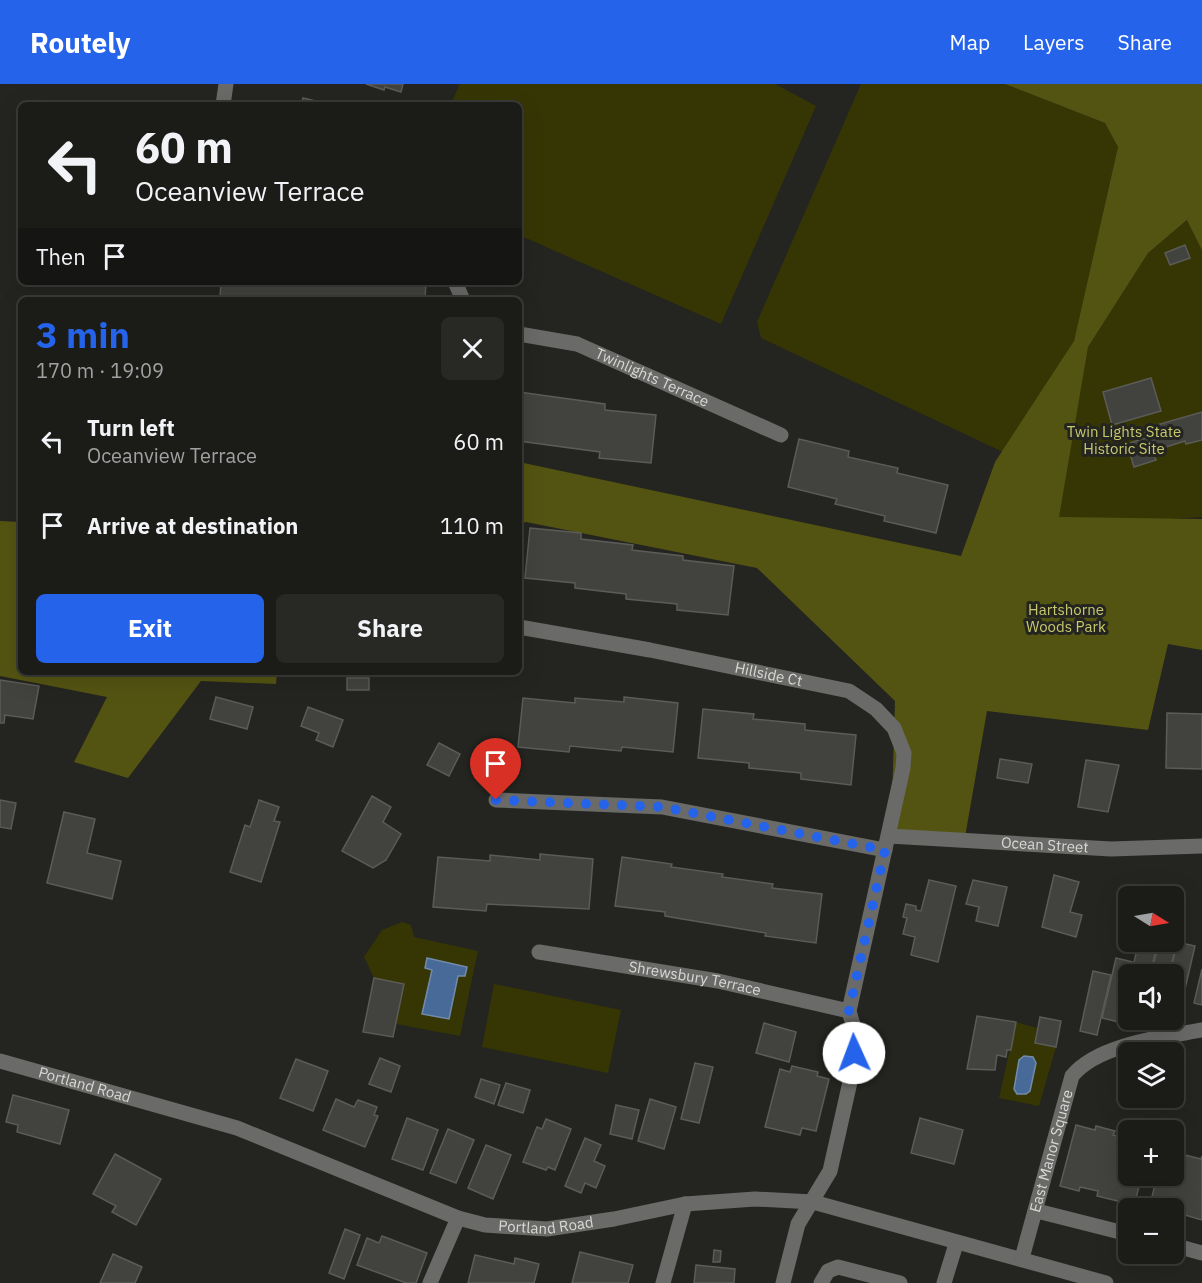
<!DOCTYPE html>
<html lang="en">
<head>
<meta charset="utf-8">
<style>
	body { margin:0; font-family:"IBM Plex Sans",sans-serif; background:#282825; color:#f1f3f6; height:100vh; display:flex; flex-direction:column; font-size:22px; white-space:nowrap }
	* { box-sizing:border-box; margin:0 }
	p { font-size:20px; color:#a0a1a2 }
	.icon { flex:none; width:33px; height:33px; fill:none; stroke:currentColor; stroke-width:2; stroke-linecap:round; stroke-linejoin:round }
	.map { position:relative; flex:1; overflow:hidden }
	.side { position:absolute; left:18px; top:213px; width:504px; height:378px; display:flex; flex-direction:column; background:#1b1b18; border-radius:9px; box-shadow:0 6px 24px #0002,0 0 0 2px #393937 }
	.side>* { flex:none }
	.banner { position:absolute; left:18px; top:18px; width:504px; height:183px; border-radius:9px; box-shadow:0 6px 24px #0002,0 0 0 2px #393937; background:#1b1b18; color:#f1f3f6; overflow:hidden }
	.needle { width:39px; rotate:101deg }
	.fabs { position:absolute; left:1118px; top:802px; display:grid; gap:12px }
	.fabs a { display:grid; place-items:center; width:66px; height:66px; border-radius:9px; background:#1b1b18; box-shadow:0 6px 24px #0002,0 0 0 2px #393937; font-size:30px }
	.pin { position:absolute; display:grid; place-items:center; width:51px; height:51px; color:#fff; margin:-62px -26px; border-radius:50% 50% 50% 0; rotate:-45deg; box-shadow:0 0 6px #0007 }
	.pin .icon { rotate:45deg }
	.me { position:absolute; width:66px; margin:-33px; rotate:358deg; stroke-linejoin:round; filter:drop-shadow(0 0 4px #0008) }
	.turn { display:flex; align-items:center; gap:21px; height:126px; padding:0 18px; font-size:27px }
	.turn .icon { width:78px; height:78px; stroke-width:2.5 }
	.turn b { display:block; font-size:42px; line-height:51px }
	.then { display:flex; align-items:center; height:57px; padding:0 18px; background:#0003; gap:12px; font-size:22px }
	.round { display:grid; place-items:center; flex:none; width:63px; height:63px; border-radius:9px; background:#282825 }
	.summary { display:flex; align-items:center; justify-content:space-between; height:102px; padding:0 18px }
	h1 { font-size:36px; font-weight:700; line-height:45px; color:#2563eb }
	.cta { display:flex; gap:12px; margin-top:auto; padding:12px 18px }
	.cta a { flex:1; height:69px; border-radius:9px; background:#2563eb; color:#fff; font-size:24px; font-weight:700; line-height:69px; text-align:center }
	.cta a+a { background:#282825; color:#f1f3f6 }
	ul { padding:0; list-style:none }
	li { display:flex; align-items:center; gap:18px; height:84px; padding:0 18px }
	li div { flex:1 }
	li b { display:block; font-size:22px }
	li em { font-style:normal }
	header { display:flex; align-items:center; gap:36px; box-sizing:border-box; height:84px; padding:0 30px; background:#2563eb; color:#fff }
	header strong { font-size:28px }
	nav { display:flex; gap:33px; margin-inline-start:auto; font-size:21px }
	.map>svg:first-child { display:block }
	.green { fill:#363605 }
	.forest { fill:#545412 }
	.water { fill:#486a99; stroke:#738bab; stroke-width:1.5 }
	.building { fill:#42423e; stroke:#5b5b57; stroke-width:1.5 }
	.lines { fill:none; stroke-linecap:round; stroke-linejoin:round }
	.minor { stroke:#6a6a68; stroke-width:15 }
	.route { stroke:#2563eb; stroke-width:10; stroke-dasharray:0 18 }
	.labels { text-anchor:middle; stroke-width:6; stroke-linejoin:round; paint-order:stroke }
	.street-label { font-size:15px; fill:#d8d8d5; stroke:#242420 }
	.park-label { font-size:15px; fill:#c7c96e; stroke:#242420 }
</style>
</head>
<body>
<header>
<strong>Routely</strong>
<nav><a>Map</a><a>Layers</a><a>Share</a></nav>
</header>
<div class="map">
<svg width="1202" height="1199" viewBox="0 0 1202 1199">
	<rect width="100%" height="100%" fill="#242420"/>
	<g class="green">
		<path d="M460,0H775L816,22L721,240L519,151V21H450Z"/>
		<path d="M861,0H1005L1105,39L1118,63L1074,257L1003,368L761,254L757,238Z"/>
		<path d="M1202,124V433C1132,439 1060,434 989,436L1088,263L1148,169Z"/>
		<path d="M402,838L411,841L414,853L478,867L460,952L396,940L393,953L363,948L374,894L364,873L382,846Z"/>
		<path d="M494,900L621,926L608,989L482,963Z"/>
		<path d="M1016,938L1037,944L1035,959L1056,963L1039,1022L999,1014Z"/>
	</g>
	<g class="forest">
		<path d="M1005,0H1202V166L1187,136L1148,169L1088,263L1059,433L1202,435V566L1168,560L1148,646L987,627L965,753L891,750L895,617L757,484L526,438L519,440V378L961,472L995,378L1074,257L1118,63L1105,39Z"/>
		<path d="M0,437L21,438V588H277L276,600L201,597L128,694L74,678L107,613L0,592Z"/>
	</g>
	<g class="water">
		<path d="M427,874L467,883L465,892H458L449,935L422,930L432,886L425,884Z"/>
		<path d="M1024,972L1033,973L1036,979L1030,1007L1026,1010H1017L1014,1005L1019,976Z"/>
	</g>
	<g class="building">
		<path d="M366,0H403L401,8L385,3L384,6Z"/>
		<path d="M303,14L333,21H301Z"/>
		<path d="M1185,161L1190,174L1170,181L1165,169Z"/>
		<path d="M221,198H426L425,216H263L220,213Z"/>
		<path d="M1151,294L1161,327L1112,341L1103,308Z"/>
		<path d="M519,308L605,320V326L656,331L651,379L599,374L600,368L519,357Z"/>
		<path d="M1202,328V356L1186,360L1185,357L1153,367L1143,345Z"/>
		<path d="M1148,353L1156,376L1134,383L1127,360Z"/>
		<path d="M799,355L849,367L848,373L898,384L897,389L948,401L936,449L884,437L885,432L835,420L837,415L788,403Z"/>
		<path d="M530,444L581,449V455L633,461L632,466L683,472V476L734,482L728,531L677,526V520L626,515V510L575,504V499L525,494Z"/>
		<rect x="347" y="594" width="22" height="12"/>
		<path d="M0,596L39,602L33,635L5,631L4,639H0Z"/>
		<path d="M216,613L253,623L247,645L210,635Z"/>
		<path d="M624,613L678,619L673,668L622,663L621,667L570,662L569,668L518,663L523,614L575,619V614L624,618Z"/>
		<path d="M308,623L343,636L333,663L316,656L319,649L301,642Z"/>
		<path d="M703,625L754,630L753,635L805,640V646L856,651L851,701L801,695V689L749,684V679L698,674Z"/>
		<path d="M1167,629L1202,630V685L1166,684Z"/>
		<path d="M439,659L460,670L449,692L427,681Z"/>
		<path d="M1000,675L1032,680L1028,699L997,694Z"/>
		<path d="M1086,676L1119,681L1108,728L1078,723Z"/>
		<path d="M372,712L391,723L383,738L401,750L386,776L373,784L342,767Z"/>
		<path d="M0,716L16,719L11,745L0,743Z"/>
		<path d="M259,716L279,723L274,737L280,738L261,798L230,788L245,741L250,743Z"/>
		<path d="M64,728L95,735L87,769L121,777L112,815L47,799Z"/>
		<path d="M540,770L593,775L589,825L487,820L486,827L433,823L438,773L490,777V771L540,776Z"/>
		<path d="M622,773L672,780L671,783L723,790L722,793L773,800L772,804L822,810L816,859L765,852L766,849L665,832V828L615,822Z"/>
		<path d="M1054,791L1079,798L1070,828L1082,831L1076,853L1042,843Z"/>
		<path d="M929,796L956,802L938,878L911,871L915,853L903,850L907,834L903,833L906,820L916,822V826L921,827Z"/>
		<path d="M973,796L1007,803L998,842L976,837L979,823L966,820Z"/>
		<path d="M1159,858L1176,861L1169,891H1151Z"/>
		<path d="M1177,858L1195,862L1181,922L1173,920V891H1170Z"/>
		<path d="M1138,861L1156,865L1150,891H1131Z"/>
		<path d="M1116,874L1133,878L1130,891H1128L1119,938L1102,934Z"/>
		<path d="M1202,885V921L1194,919Z"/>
		<path d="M1093,887L1111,891L1097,951L1080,947Z"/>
		<path d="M374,894L404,900L393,953L363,948Z"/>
		<path d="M977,932L1016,938L1011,966H1007L1006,973L997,971L995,986L967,985Z"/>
		<path d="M1040,933L1061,937L1056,963L1035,959Z"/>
		<path d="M764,939L796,948L789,978L756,969Z"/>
		<path d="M380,974L400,982L391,1008L369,1000Z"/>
		<path d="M296,975L328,987L313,1027L280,1014Z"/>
		<path d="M695,979L713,983L699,1039L681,1035Z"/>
		<path d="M792,982L818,988L817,992L829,995L816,1047L802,1044L800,1051L765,1043L780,985L790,988Z"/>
		<path d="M481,995L500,1001L494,1020L475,1013Z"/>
		<path d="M506,999L530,1006L523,1029L498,1021Z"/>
		<path d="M13,1011L69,1026L60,1060L17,1048L18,1041L6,1038Z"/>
		<path d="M336,1015L354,1023L358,1016L377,1023L374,1031L378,1032L365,1063L323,1046Z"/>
		<path d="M650,1015L676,1023L664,1065L638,1057Z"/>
		<path d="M616,1021L639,1026L632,1055L610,1050Z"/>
		<path d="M407,1034L438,1046L423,1086L392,1075Z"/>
		<path d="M920,1034L963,1046L954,1080L911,1069Z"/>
		<path d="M546,1035L571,1045L555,1086L548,1083L546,1086L523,1078L537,1043L542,1045Z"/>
		<path d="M1076,1041L1095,1046L1096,1042L1115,1047L1113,1051L1128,1055V1092H1142L1134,1121L1097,1112L1098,1107L1080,1103L1079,1107L1060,1102Z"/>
		<path d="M448,1045L474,1056L456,1099L430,1089Z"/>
		<path d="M585,1054L601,1061L594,1077L605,1082L596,1104L585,1099L581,1109L565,1102Z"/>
		<path d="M486,1061L511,1071L493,1115L468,1104Z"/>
		<path d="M1173,1068L1201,1075L1202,1072V1136L1185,1131L1184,1136L1173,1133V1125H1149L1157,1092H1173Z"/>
		<path d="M115,1070L161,1095L136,1141L112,1128L116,1122L93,1110Z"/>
		<path d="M345,1145L360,1151L344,1195L329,1189Z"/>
		<path d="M382,1152L427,1169L416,1199H406L357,1181L367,1154L379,1159Z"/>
		<path d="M714,1166L721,1167L720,1178H713Z"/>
		<path d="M580,1168L633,1181L628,1199H572Z"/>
		<path d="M113,1170L142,1183L135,1199H100Z"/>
		<path d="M475,1171L514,1180L515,1174L539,1180L534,1199H468Z"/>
		<path d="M696,1181L735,1185L734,1199H694Z"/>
	</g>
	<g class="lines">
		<g class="minor">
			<path d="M223,21L226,0"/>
			<path d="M455,198L463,216"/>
			<path id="s1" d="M519,250L577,260L781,351"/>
			<path id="s2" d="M519,543L650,566L849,607L876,625L894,644L904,669L903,684L849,927L855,948L852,989L830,1087L798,1140L783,1199"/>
			<path d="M496,716L662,723L885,766"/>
			<path id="s3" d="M889,752L1111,765L1202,762"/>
			<path id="s4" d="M539,868L718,897L849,927"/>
			<path id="s5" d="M0,977L237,1044L458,1134L485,1141L547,1145L614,1135L685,1120L755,1115L813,1118L1106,1199"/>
			<path d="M1037,1127L1128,1150"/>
			<path d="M1173,1161L1202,1169"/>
			<path id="s6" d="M1022,1174L1072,992C1098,960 1164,953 1202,946"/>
			<path d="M430,1199L458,1134"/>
			<path d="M663,1199L685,1120"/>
			<path d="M821,1199L828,1187L838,1183L900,1199"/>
			<path d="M944,1199L956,1160"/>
		</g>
	</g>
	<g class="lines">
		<path class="route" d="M496,716L662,723L885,766L849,927L855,948L854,969"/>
	</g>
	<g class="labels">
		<g class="street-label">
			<text dy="5" stroke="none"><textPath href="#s1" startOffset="141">Twinlights Terrace</textPath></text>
			<text dy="5" stroke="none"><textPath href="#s2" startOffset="254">Hillside Ct</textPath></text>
			<text dy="5" stroke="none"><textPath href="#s3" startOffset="156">Ocean Street</textPath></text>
			<text dy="5" stroke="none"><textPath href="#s4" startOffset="158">Shrewsbury Terrace</textPath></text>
			<text dy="5" stroke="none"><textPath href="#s5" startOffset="88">Portland Road</textPath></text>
			<text dy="5" stroke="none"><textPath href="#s6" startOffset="111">East Manor Square</textPath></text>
			<text dy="5" stroke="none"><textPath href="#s5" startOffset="574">Portland Road</textPath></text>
		</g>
		<g class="park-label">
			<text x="1124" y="353">Twin Lights State<tspan x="1124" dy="17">Historic Site</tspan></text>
			<text x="1066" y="531">Hartshorne<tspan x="1066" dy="17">Woods Park</tspan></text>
		</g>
	</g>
</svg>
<div class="fabs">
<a><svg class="needle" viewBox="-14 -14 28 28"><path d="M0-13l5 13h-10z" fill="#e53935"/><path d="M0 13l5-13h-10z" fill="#a0a1a2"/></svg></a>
<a><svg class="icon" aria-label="sound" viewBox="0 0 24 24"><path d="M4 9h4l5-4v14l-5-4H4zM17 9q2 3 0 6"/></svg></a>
<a><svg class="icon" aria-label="layers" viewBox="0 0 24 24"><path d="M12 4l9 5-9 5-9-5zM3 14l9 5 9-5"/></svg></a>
<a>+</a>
<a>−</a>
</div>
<div class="pin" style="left:496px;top:716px;background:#d93025"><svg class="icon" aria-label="arrive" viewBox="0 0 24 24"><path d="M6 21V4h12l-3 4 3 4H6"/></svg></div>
<svg class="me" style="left:854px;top:969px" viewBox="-20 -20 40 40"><circle r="19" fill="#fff"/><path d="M0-13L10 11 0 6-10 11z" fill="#2563eb"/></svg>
<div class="banner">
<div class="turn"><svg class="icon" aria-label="left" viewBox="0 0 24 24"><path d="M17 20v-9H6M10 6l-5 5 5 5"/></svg><div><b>60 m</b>Oceanview Terrace</div></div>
<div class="then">Then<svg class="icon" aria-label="arrive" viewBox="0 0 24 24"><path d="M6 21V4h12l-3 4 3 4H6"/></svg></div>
</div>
<section class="side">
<div class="summary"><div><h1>3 min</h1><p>170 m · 19:09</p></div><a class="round"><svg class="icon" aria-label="close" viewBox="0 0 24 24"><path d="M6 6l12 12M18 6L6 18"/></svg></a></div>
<ul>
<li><svg class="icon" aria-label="left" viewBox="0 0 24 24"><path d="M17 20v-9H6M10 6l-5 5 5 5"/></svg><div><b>Turn left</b><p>Oceanview Terrace</p></div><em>60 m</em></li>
<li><svg class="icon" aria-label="arrive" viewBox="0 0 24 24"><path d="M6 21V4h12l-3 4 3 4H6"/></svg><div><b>Arrive at destination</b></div><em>110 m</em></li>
</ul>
<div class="cta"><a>Exit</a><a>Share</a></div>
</section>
</div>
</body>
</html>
